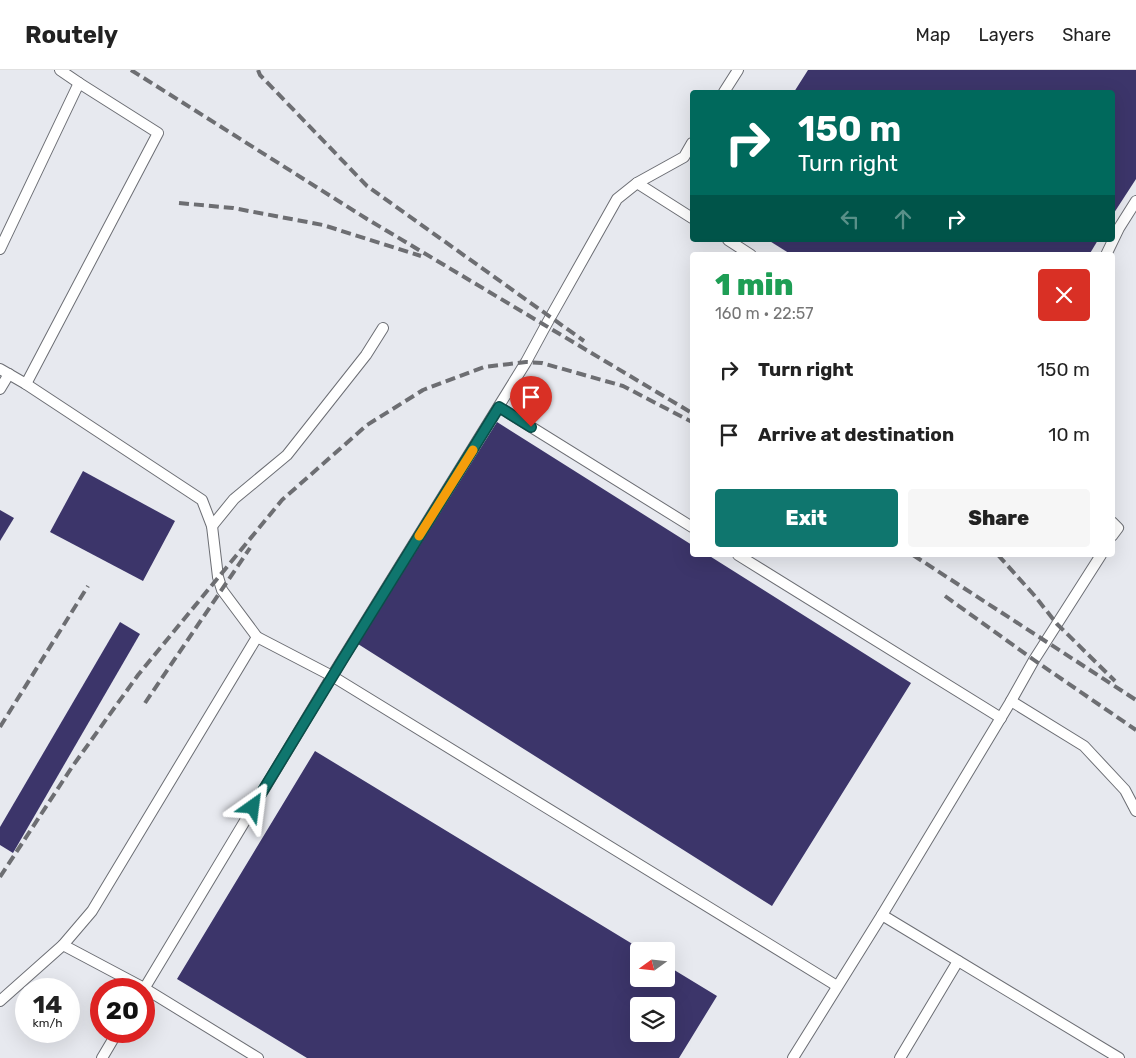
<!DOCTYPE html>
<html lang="en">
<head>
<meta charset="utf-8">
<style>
	body { margin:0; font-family:Rubik,sans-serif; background:#f6f6f6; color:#222; height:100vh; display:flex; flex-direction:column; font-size:19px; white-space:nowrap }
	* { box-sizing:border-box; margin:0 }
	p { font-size:16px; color:#767676 }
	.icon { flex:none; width:28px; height:28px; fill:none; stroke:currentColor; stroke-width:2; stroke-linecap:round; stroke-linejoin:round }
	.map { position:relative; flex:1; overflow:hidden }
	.drawer { position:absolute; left:690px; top:182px; width:425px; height:305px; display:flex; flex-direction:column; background:#fff; border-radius:5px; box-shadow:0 5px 20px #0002 }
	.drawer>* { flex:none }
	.top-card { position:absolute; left:690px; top:20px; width:425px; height:152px; border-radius:5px; box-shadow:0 5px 20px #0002; background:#00695c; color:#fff; overflow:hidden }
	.needle { width:32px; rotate:255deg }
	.fabs { position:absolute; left:630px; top:872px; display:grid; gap:10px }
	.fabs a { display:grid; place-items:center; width:45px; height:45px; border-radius:5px; background:#fff; box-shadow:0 5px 20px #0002; font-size:25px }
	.speed { position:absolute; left:15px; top:908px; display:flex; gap:10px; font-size:25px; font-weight:700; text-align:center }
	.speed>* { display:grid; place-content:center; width:65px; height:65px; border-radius:50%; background:#fff; box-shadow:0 5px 20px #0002; line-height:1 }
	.speed small { font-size:12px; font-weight:400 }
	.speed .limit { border:8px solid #d22; background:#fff; color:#111 }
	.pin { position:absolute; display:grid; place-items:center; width:42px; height:42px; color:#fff; margin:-51px -21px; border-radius:50% 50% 50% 0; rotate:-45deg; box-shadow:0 0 5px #0007 }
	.pin .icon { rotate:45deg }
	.me { position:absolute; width:55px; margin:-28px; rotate:31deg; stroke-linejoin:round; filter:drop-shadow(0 0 4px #0008) }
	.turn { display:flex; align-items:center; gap:18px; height:105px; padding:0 25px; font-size:22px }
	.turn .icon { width:65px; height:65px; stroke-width:2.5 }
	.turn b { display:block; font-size:35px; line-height:42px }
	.lanes { display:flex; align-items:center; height:48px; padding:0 25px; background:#0003; justify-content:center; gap:25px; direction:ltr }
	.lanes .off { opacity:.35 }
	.round { display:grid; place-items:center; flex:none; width:52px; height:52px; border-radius:5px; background:#f6f6f6 }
	.summary { display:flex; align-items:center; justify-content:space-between; height:85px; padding:0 25px }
	h1 { font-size:30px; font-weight:800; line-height:38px; color:#1e9e55 }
	.primary-button { display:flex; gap:10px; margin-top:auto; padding:10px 25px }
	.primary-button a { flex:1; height:58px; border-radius:5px; background:#0f766e; color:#fff; font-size:20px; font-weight:800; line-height:58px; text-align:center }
	.primary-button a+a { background:#f6f6f6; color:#222 }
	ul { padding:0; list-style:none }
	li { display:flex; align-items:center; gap:15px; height:65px; padding:0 25px }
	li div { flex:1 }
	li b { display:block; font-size:19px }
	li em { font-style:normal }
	header { display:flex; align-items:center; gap:30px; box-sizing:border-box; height:70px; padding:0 25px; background:#fff; border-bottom:1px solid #e0e0e0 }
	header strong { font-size:24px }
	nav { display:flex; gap:28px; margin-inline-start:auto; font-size:18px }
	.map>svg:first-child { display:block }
	.building { fill:#3c356a; fill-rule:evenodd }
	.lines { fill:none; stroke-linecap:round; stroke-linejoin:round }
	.service-casing { stroke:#6c6e74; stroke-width:12 }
	.service { stroke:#fff; stroke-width:10 }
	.rail { stroke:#6d6e72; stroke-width:4; stroke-dasharray:10 5; stroke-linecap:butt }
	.route-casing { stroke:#0a4d48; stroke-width:12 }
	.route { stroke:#0f766e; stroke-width:9 }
	.slow { stroke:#f59e0b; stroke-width:9 }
</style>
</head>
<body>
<header>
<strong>Routely</strong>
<nav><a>Map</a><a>Layers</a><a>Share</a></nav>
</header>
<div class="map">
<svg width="1136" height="988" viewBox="0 0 1136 988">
	<rect width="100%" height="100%" fill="#e7e9ef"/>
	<g class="building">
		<path d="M808,0H1136V109L1112,146V22H794Z"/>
		<path d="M768,170H1098L1089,185H792Z"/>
		<path d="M497,352L692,475V485H708L911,613L772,836L358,574Z"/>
		<path d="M83,401L175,451L143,511L50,462Z"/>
		<path d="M0,440L14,448L0,471Z"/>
		<path d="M120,552L140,564L13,783L0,775V757Z"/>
		<path d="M315,681L644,881H639V909H666V895L717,926L679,988H307L177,909ZM639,936H666V964H639Z"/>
	</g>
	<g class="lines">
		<defs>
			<g id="service">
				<path d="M60,0L79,13"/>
				<path d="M724,22L738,0"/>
				<path d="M637,113L692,148"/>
				<path d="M728,170L751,185"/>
				<path d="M0,179L79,13L158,63L26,314"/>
				<path d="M1106,185L1119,158L1136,131"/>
				<path d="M0,299L26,314L202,430L212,456L218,507L222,520L257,567L332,606L837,916"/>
				<path d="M0,319L9,304"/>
				<path d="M499,337L692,457"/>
				<path d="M1112,452L1118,458L1112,466"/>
				<path d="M212,456L234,429L287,385L366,285L383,258"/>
				<path d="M738,485L1001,648"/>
				<path d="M1011,631L1084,676L1125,720L1136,741"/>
				<path d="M882,845L1119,988"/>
				<path d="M63,875L144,918L258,988"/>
				<path d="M144,919L332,606L526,292L546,255L617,129L637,113L684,87L692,73"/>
				<path d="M0,931L63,875L92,841L257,567"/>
				<path d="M102,988L118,961"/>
				<path d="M793,988L882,845L1011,631L1034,590L1101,485"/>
				<path d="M900,988L958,891"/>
			</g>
		</defs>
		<use href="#service" class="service-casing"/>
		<use href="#service" class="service"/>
		<g class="rail">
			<path d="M131,0L367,149L692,343"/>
			<path d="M258,0L260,5L367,116L584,271"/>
			<path d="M179,133L233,138L323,155L421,186"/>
			<path d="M913,485L1136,630"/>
			<path d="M998,485L1034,525L1057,554L1115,611"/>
			<path d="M945,526L1034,590L1136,660"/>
			<path d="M145,633L250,478"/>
			<path d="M0,657L88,516"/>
			<path d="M0,807L72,697L138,605L282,430L367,355L423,320L484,297L526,292L542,293L623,316L692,352"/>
		</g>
	</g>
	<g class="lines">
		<defs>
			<path id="route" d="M253,737L343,589L499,337L531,357"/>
		</defs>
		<use href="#route" class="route-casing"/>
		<use href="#route" class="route"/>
		<path class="slow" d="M419,466L473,380"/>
	</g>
</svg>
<div class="fabs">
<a><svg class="needle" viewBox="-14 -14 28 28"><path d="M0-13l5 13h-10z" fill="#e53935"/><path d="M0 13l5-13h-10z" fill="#767676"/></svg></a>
<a><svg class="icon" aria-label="layers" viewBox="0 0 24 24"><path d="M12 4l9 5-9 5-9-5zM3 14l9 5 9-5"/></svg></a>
</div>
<div class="speed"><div>14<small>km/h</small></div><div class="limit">20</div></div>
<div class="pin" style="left:531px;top:357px;background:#d93025"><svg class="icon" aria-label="arrive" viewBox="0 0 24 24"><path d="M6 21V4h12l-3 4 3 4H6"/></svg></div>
<svg class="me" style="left:253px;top:737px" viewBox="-20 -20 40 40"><path d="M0-17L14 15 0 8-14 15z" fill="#0f766e" stroke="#fff" stroke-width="4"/></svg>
<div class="top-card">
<div class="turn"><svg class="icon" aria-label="right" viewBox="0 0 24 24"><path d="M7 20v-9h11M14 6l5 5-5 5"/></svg><div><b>150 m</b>Turn right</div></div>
<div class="lanes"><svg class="icon off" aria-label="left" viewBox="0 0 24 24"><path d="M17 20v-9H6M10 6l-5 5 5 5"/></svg><svg class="icon off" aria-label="ahead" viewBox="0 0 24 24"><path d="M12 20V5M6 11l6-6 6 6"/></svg><svg class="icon" aria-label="right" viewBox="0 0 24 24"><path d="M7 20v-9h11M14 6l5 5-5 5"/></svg></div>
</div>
<section class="drawer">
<div class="summary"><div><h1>1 min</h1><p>160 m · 22:57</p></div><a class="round" style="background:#d93025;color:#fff"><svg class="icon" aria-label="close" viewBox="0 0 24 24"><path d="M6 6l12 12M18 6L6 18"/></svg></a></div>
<ul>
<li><svg class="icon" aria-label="right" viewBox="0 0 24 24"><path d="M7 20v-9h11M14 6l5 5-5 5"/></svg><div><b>Turn right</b></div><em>150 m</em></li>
<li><svg class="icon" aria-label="arrive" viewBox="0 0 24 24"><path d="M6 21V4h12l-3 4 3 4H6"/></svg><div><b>Arrive at destination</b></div><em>10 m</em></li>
</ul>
<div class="primary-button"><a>Exit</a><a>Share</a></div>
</section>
</div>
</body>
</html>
